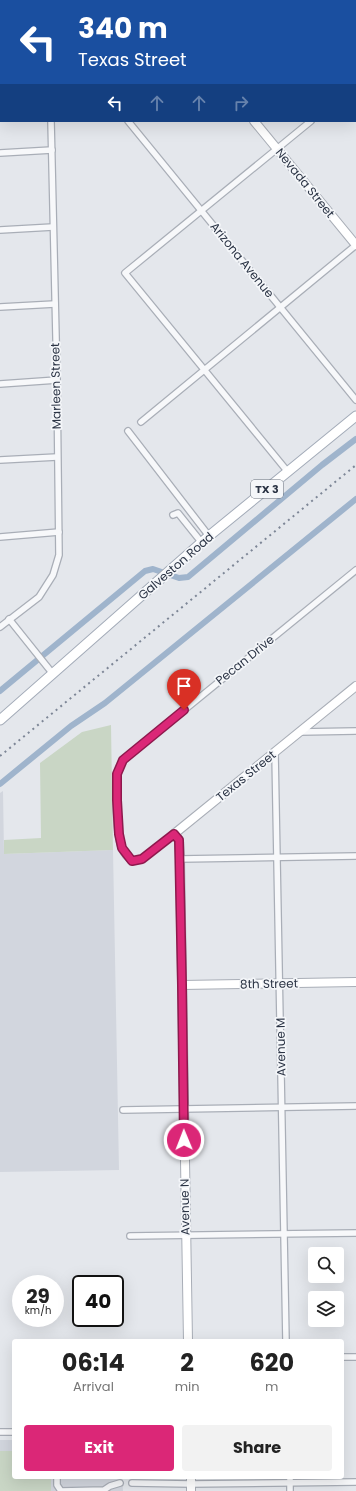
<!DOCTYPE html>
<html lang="en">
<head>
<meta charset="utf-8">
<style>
	body { margin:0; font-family:Poppins,sans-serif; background:#f2f2f2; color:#222; height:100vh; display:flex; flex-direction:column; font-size:15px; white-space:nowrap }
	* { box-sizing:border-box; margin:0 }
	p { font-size:13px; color:#767676 }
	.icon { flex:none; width:22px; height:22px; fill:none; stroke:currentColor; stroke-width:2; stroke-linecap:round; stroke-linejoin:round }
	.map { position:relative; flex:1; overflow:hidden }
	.sheet { position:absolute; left:12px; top:1339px; width:332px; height:140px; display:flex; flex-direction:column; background:#fff; border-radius:4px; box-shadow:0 4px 16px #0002 }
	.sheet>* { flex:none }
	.banner { position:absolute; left:0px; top:0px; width:356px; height:122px; box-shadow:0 4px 16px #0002; background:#1a4fa0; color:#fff; overflow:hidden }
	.buttons { position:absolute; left:308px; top:1247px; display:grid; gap:8px }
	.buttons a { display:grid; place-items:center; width:36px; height:36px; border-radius:4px; background:#fff; box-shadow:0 4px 16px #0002; font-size:20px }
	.speed { position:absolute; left:12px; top:1275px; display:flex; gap:8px; font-size:20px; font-weight:700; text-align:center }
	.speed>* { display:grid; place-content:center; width:52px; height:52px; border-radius:50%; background:#fff; box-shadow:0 4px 16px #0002; line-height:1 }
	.speed small { font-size:10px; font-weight:400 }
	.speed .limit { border:2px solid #111; border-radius:6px; background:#fff; color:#111 }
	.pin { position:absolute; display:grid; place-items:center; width:34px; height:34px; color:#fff; margin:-41px -17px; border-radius:50% 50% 50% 0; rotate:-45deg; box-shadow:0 0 4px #0007 }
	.pin .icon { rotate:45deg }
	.me { position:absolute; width:44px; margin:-22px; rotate:359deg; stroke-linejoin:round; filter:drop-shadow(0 0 3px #0008) }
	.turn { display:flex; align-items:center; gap:14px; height:84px; padding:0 12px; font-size:18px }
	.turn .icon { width:52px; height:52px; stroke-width:2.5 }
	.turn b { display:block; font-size:28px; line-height:34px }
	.lanes { display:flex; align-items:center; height:38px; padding:0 12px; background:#0003; justify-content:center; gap:20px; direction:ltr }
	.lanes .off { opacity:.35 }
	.eta { display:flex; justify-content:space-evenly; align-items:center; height:68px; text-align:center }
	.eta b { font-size:24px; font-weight:700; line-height:28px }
	.primary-button { display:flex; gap:8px; margin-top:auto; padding:8px 12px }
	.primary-button a { flex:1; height:46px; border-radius:4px; background:#db2777; color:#fff; font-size:16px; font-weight:700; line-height:46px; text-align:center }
	.primary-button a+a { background:#f2f2f2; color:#222 }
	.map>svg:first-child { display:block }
	.built { fill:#d2d6de }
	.green { fill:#c9d6c5 }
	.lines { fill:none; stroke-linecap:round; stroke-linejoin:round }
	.canal { stroke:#9fb4cc; stroke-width:6 }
	.street-casing { stroke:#a9aeb7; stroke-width:8 }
	.secondary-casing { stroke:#a9aeb7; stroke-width:10 }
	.primary-casing { stroke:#a3abb8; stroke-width:11 }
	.street { stroke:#f7f8fa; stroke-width:5.5 }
	.secondary { stroke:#fff; stroke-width:8 }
	.primary { stroke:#fff; stroke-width:9 }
	.rail { stroke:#7d8696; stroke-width:2; stroke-dasharray:2 4; stroke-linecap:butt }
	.route-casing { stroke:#8e194d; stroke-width:10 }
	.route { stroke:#db2777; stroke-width:7 }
	.labels { text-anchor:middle; stroke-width:3.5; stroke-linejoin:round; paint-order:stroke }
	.shield { fill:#f4f6f9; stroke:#676e7b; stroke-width:1 }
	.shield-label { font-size:11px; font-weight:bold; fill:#2b3445 }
	.street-label { font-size:12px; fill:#2b3445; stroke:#f4f6f9 }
</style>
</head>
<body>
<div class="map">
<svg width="356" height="1491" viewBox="0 0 356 1491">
	<rect width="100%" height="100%" fill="#e4e7ec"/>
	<g class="built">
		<path d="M3,791L4,854L113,850L119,1170L0,1172V793Z"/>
		<path d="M0,1440H14V1477H122L123,1491H0Z"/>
	</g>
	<g class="green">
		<path d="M111,725L113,850L4,854V840L41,838L40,763L82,732Z"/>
		<path d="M0,1451H14V1477H51V1491H0Z"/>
	</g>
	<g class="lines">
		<g class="canal">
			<path d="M0,691L145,571L153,569L179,578L188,577L322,465L356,439"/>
			<path d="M0,784L71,726L105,703L356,499"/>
		</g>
		<defs>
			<g id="street">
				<path d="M24,0V1"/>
				<path d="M281,0L282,1"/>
				<path d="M260,1L261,0"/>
				<path d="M0,77H1"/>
				<path d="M355,85L356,84"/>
				<path d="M355,90L356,92"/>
				<path d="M128,121L356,400"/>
				<path d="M0,153L52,150"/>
				<path d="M0,230L53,227"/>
				<path d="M0,307L55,304"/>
				<path d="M0,384L57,380"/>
				<path d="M141,422L356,245"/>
				<path d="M128,431L209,536"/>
				<path d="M0,460L57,457"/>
				<path d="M288,472L125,273L311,121"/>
				<path d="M173,515L178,513L202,543"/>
				<path d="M0,537L59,532"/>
				<path d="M9,619L53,674"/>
				<path d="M0,627L39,597L53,575L59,555L57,380L51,121"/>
				<path d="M300,732L356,731"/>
				<path d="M275,753L286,1341"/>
				<path d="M174,834L142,859L132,861C128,858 124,854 122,849C116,836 115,790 117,775C118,770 121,765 123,760L356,570"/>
				<path d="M180,859L356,856"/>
				<path d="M123,1110L356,1106"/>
				<path d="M130,1236L356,1233"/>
				<path d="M342,1357H356"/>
				<path d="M0,1432H14"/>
				<path d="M57,1477V1485L61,1491L104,1490L110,1486L120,1483"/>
				<path d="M290,1477V1491"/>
				<path d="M132,1483L191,1484L356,1482"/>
			</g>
			<g id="secondary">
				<path d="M155,0L156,1"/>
				<path d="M254,121L356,245"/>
				<path d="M182,985L356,982"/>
				<path d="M188,1341L180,859L179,840L174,834L356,686"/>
				<path d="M191,1477V1491"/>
			</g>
			<path id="primary" d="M0,720L209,536L356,416"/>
		</defs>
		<use href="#street" class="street-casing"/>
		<use href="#secondary" class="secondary-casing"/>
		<use href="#primary" class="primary-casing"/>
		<use href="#street" class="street"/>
		<use href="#secondary" class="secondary"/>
		<use href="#primary" class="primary"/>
		<path class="rail" d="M0,756L356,465"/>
	</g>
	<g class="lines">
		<defs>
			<path id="route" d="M184,1140L182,985L179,840L174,834L142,859L132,861L122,848L119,834L117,800V774L123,760L184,710"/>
		</defs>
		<use href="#route" class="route-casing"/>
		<use href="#route" class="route"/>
	</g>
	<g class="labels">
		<rect class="shield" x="251" y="480" width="32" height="18" rx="3"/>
		<g class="shield-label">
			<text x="267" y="493">TX 3</text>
		</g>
		<g class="street-label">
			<text transform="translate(305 183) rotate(51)" y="4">Nevada Street</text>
			<text transform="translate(242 260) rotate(51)" y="4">Arizona Avenue</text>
			<text transform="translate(56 386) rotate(-91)" y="4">Marleen Street</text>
			<text transform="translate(176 566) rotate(-41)" y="4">Galveston Road</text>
			<text transform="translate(245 660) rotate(-39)" y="4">Pecan Drive</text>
			<text transform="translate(246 776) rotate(-39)" y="4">Texas Street</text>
			<text transform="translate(269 984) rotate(-1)" y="4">8th Street</text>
			<text transform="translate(281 1047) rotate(-91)" y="4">Avenue M</text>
			<text transform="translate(185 1207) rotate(-91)" y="4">Avenue N</text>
		</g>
	</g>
</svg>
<div class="buttons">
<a><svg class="icon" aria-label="search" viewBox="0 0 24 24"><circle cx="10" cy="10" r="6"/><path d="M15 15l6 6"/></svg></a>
<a><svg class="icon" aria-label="layers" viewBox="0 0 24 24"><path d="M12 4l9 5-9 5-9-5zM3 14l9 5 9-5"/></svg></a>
</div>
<div class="speed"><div>29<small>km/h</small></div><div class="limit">40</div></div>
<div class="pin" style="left:184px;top:710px;background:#d93025"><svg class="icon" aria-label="arrive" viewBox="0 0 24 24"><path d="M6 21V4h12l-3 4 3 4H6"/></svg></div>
<svg class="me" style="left:184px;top:1140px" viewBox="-20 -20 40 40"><circle r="17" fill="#db2777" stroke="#fff" stroke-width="3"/><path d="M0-11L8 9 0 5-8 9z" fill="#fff"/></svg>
<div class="banner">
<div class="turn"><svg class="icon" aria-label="left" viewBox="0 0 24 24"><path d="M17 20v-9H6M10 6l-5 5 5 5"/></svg><div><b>340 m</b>Texas Street</div></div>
<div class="lanes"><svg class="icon" aria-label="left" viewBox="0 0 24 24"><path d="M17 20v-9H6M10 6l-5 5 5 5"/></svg><svg class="icon off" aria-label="ahead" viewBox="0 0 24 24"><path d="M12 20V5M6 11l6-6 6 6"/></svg><svg class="icon off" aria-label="ahead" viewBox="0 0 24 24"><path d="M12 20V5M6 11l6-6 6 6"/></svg><svg class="icon off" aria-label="right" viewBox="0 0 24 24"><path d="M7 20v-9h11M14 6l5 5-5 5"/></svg></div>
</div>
<section class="sheet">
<div class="eta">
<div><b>06:14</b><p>Arrival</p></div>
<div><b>2</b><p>min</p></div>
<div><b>620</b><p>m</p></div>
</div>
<div class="primary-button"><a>Exit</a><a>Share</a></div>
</section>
</div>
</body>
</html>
